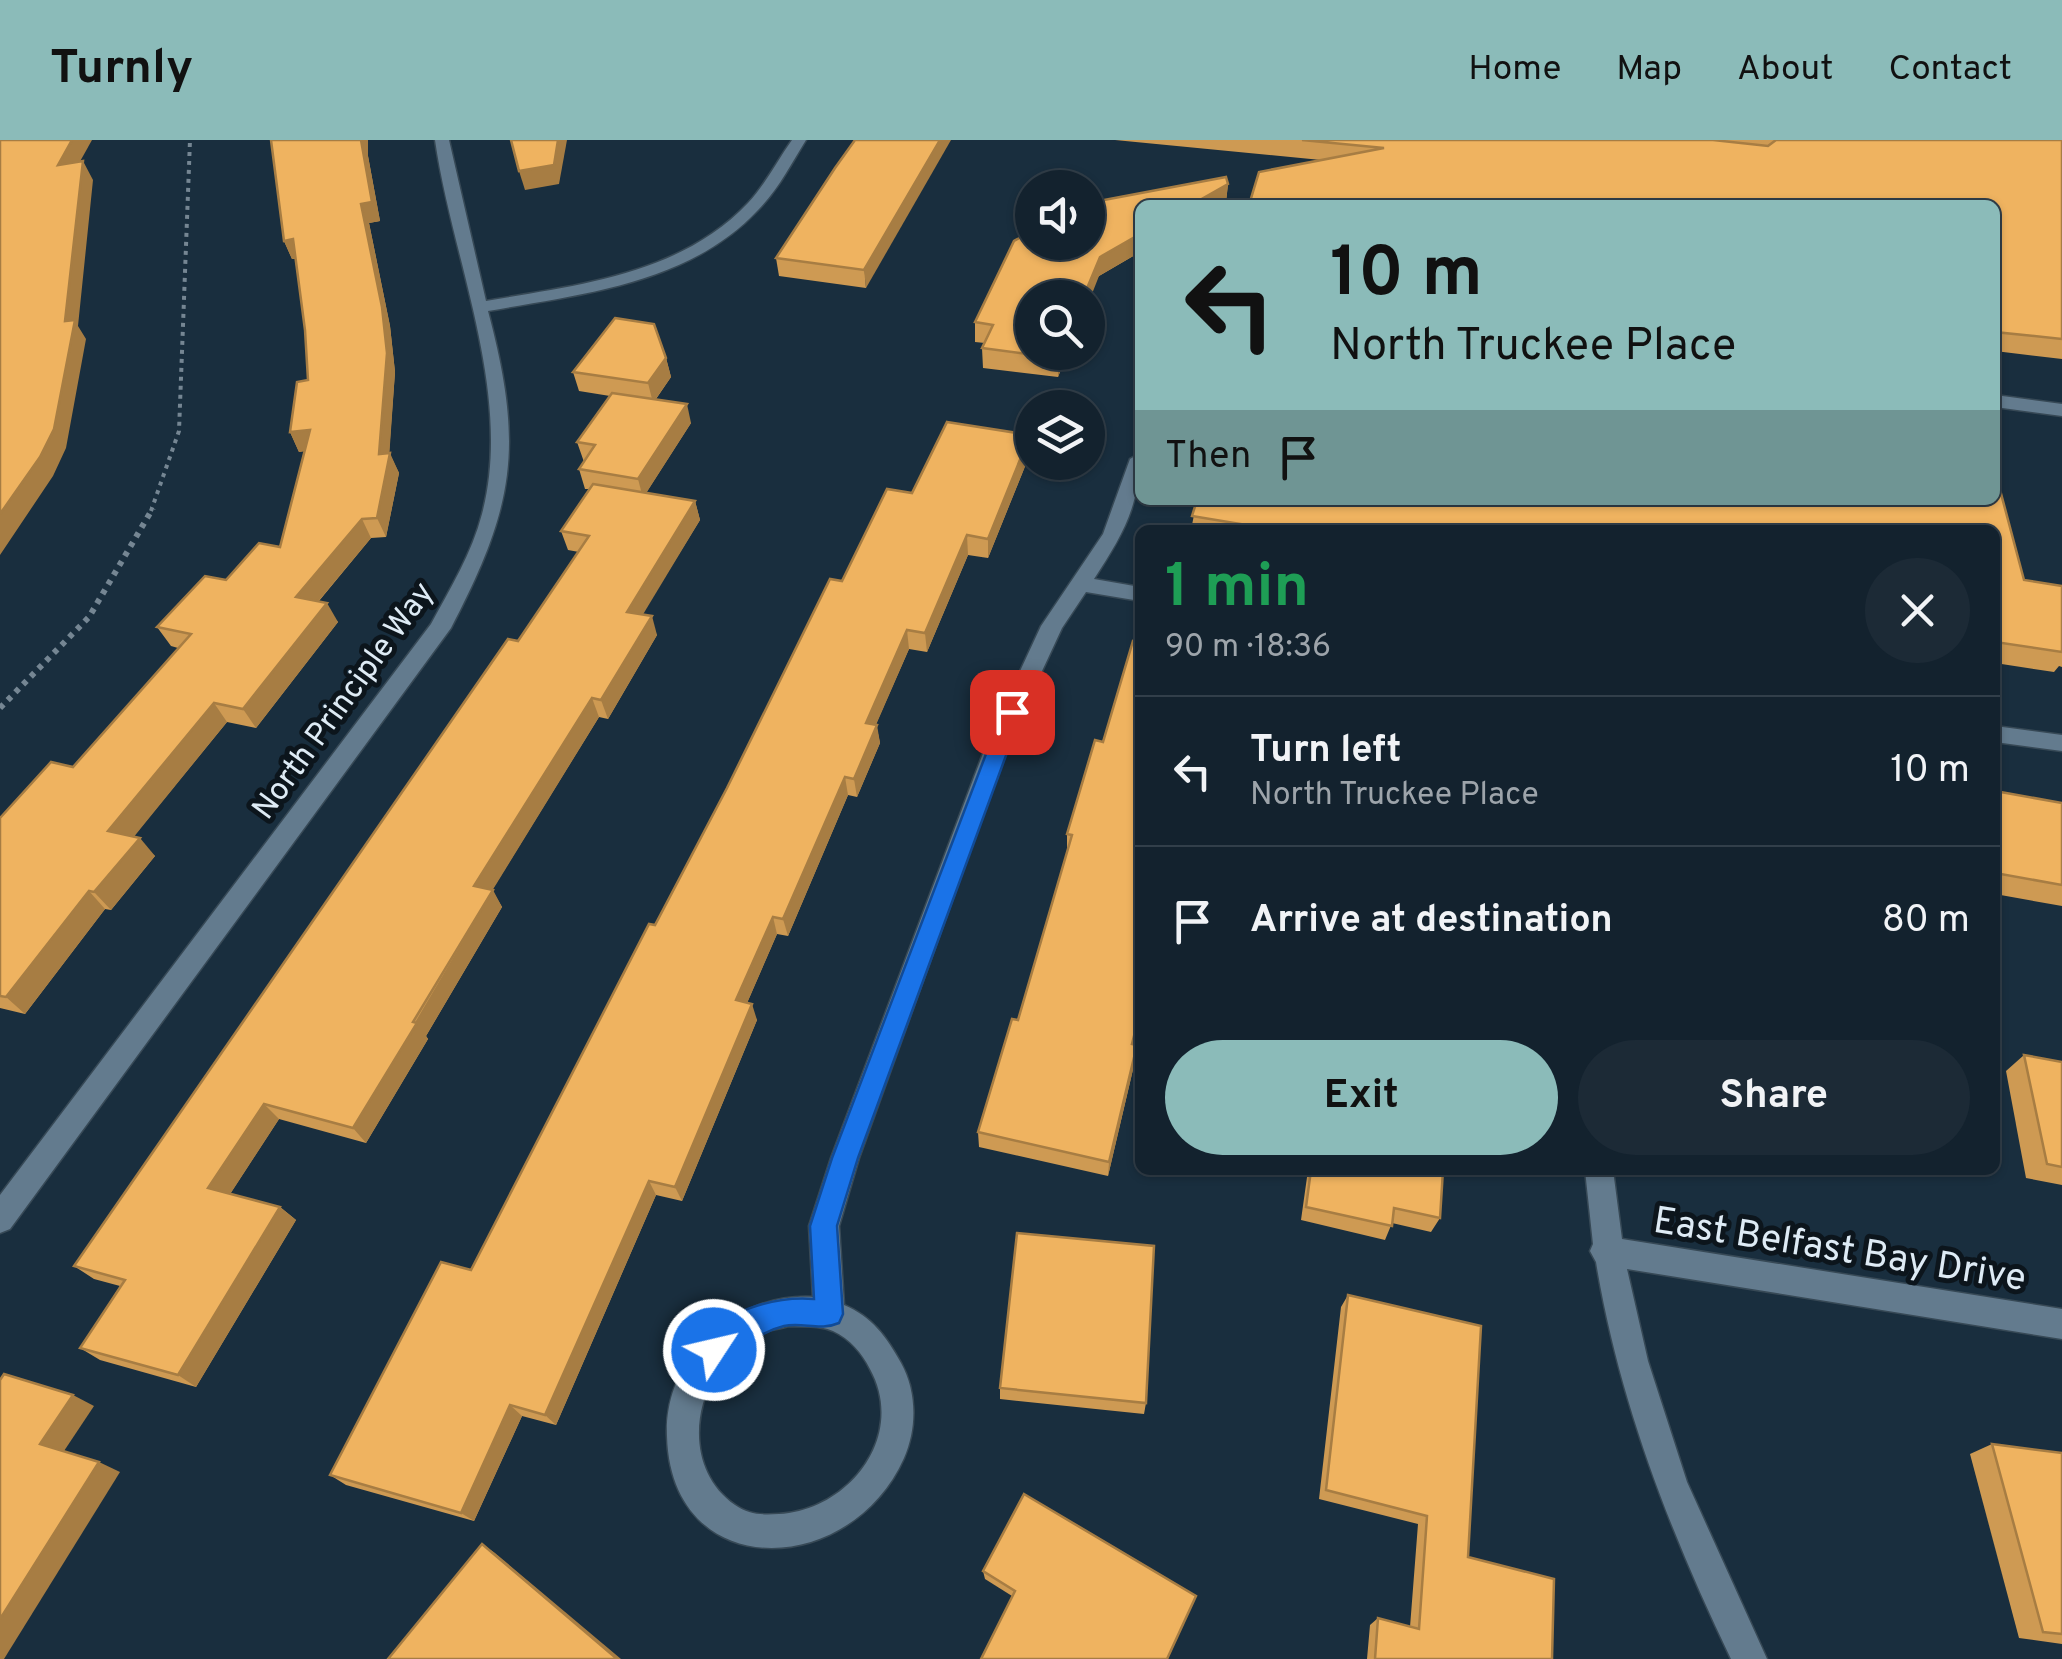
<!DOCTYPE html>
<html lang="en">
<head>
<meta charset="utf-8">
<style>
	body { margin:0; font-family:Overpass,sans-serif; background:#1c2a36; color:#f1f3f6; height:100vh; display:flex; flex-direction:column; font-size:38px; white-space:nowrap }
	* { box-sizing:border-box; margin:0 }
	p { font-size:32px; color:#9da4aa }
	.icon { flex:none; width:55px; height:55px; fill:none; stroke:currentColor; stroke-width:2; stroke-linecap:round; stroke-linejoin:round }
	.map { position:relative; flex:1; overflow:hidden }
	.panel { position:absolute; left:1135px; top:385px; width:865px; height:650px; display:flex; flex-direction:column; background:#13222e; border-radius:15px; box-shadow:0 2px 8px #0004,0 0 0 2px #323f4a }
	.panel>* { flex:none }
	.top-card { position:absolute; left:1135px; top:60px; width:865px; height:305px; border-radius:15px; box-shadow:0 2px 8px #0004,0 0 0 2px #323f4a; background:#8bbbb9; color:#111; overflow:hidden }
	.tools { position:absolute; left:1015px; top:30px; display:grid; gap:20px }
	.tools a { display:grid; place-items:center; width:90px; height:90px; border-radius:50%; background:#13222e; box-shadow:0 2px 8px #0004,0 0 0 2px #323f4a; font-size:50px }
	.pin { position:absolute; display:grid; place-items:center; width:85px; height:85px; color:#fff; margin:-42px; border-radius:20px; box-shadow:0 5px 15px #0006 }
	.me { position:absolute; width:110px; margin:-55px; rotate:55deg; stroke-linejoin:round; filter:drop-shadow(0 0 8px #0008) }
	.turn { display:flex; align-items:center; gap:35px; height:210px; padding:0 30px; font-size:45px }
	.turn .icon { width:130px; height:130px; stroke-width:2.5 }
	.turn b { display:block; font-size:70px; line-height:85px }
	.then { display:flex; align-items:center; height:95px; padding:0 30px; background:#0003; gap:20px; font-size:38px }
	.round { display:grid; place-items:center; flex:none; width:105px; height:105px; border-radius:52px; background:#1c2a36 }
	.headline { display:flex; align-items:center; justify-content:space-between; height:170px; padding:0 30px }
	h1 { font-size:60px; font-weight:700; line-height:75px; color:#1e9e55 }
	.primary-button { display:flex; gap:20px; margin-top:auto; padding:20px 30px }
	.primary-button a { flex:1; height:115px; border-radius:60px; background:#8bbbb9; color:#111; font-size:40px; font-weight:700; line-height:115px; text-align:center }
	.primary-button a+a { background:#1c2a36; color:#f1f3f6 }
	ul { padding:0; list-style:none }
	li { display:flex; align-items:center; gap:30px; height:150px; padding:0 30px; border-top:2px solid #323f4a }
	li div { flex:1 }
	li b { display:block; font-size:38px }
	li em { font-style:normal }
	header { display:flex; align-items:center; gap:60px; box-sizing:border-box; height:140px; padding:0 50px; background:#8bbbb9; color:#111 }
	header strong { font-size:48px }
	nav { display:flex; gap:55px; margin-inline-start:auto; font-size:35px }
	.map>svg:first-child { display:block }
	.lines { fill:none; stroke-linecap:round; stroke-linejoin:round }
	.street-casing { stroke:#374956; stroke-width:3 }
	.path-far1 { stroke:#758693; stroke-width:4; stroke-dasharray:4 5; stroke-linecap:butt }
	.path { stroke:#758693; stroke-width:6; stroke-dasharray:5 6; stroke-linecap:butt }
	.street { fill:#637b8e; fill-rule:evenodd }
	.wall { fill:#ce9a53 }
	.shaded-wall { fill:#a77d43 }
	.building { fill:#efb360; stroke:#a77d43; stroke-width:2.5 }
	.route { fill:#1a73e8; stroke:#114b97; stroke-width:2.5 }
	.labels { text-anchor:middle; stroke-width:10; stroke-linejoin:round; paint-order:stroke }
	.street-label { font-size:32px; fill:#deebf5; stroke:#0c151c }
	.near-street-label { font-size:38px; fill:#deebf5; stroke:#0c151c }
</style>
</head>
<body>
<header>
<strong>Turnly</strong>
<nav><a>Home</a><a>Map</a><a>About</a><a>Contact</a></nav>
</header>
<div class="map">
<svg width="2062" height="1519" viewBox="0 0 2062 1519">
	<rect width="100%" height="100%" fill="#192e3e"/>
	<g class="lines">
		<defs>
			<g id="street">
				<path d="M435,0H449L486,161C577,145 680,135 748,63C765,45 777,21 792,0H806C791,24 778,50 758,70C689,144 582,154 488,171C524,307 515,365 451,488L10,1089L0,1093V1055L431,484C450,449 472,413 482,374C514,254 452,119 435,0Z"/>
				<path d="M1995,255L2062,264V276L1995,267Z"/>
				<path d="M1140,313C1140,366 1122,396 1094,439L1140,447V461L1086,452L1062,488L1010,600L859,1018L839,1086L844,1165C872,1177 886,1196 901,1223C917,1252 917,1288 904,1318C850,1439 671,1444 667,1296C664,1216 735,1153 813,1157L809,1086L831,1018L988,600L1041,486L1103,394L1130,319ZM788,1186C803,1187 819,1185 833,1191C850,1199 862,1213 870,1229C907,1296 849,1370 779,1374C763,1375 749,1375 735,1365C674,1323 696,1224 759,1194C767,1190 779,1189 788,1186Z"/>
				<path d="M1995,586L2062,595V611L1995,602Z"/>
				<path d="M1585,1030H1613L1622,1099L2062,1169V1199L1627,1129L1648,1221L1687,1342L1767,1519H1731C1670,1392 1619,1261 1596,1122L1590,1111L1593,1104Z"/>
			</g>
		</defs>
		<use href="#street" class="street-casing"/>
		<path class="path-far1" d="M151,371L179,291L190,0"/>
		<path class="path" d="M0,568L89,477L153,368"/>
		<use href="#street" class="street"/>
	</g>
	<g class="wall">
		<path d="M271,0H368V16L380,81L369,83L390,186L395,232L389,313L399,333L386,397L371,398L319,461L338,482L256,588L227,582L133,697L155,716L111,770L105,769L25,874L0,868V678L73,627L178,508L171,506L157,487L226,440L280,407L304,311L299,312L290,292L308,240L305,190L295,119H292L284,101Z"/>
		<path d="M855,0L866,148L779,136L776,118Z"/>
		<path d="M1115,0H2062V219L1995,211V65L1321,20Z"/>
		<path d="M1228,44L1226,62L1099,136L1032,212H1068L1058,237L983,228L982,208L985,203L975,202V182Z"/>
		<path d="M666,218L671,237L656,259L691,283L646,353L695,361L700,380L642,474L657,495L608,579L599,577L492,750L502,767L426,896L428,899L366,1003L279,979L230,1054L280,1067L296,1080L196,1247L100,1220L80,1208L120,1146L94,1139L74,1126L518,501L579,412L568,410L561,391L590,349H585L579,329L584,322L577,302L610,256L579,251L573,232Z"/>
		<path d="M1030,314L988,418L968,415L927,512L909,509L876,584L880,603L857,657L848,655L788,796L777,794L747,863L757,880L682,1061L656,1055L556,1285L522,1276L474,1381L346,1345L330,1335L471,1130L655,785L842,441L912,353Z"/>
		<path d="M1995,331L2024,440L2062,446V527L2059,526L2054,532L1995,523V390H1191L1197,360H1995Z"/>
		<path d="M1140,502V880L1134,905H1137L1135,921L1108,1036L979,1007L978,992L1018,880L1067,712V694Z"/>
		<path d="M1995,651L2062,663V766L1995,754Z"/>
		<path d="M2024,915L2062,922V1045L2026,1038L2006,931Z"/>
		<path d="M1308,1030H1443L1440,1078L1431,1092L1392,1083L1385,1100L1301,1080Z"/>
		<path d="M1869,1030H1898L1892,1035Z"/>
		<path d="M1348,1155L1468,1417L1552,1519H1367L1370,1485L1378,1478L1410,1487L1418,1384L1319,1359L1341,1167Z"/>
		<path d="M1000,1248L1146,1263L1144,1274L1000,1259Z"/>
		<path d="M1992,1304L2062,1313V1504L2019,1498L1970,1314Z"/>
		<path d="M983,1431L1167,1519L1012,1456L985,1439Z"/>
	</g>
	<g class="shaded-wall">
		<path d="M72,0H92L68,43L58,25Z"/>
		<path d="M361,0H368V16L380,81L369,83L390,186L395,232L389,319L390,313L399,333L386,397L377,378L379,314L361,64Z"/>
		<path d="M558,0H567L559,44L525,50L519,31Z"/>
		<path d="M940,0H951L866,148L864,130Z"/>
		<path d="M83,21L93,40L78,186L86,199L66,308L53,336L0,415V374L65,181Z"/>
		<path d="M1228,44L1226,62L1221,65H1191Z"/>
		<path d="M1140,94V112L1099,136L1088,164V158H1083L1100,117Z"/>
		<path d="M293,99L301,118L292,119L284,101Z"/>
		<path d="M1060,212H1068L1058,237V218Z"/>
		<path d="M666,218L671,237L653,263L648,243Z"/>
		<path d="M687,264L691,283L643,358L638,339Z"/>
		<path d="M310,290L319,309L299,312L290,292Z"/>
		<path d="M1030,295V314L988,418V399Z"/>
		<path d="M695,361L700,380L633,491L627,472Z"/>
		<path d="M362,379L371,398L306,476L296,457Z"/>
		<path d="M967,395L968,415L927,512L925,493Z"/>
		<path d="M327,463L338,482L256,588L243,569Z"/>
		<path d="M652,476L657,495L608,579L601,560Z"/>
		<path d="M907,490L909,509L869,601L866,583Z"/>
		<path d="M592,558L599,577L484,764L474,746Z"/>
		<path d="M214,563L227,582L124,709L108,691Z"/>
		<path d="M877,585L880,603L857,657L854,639Z"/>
		<path d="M845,637L848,655L788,796L783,779Z"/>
		<path d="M140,698L155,716L111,770L94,752Z"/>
		<path d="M493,750L502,767L426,896L428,899L366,1003L353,988Z"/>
		<path d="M89,751L105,769L25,874L6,857Z"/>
		<path d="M773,777L777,794L741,877L736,860Z"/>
		<path d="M752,864L757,880L682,1061L675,1047Z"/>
		<path d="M1137,905L1135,921L1108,1036L1109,1022Z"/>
		<path d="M264,964L279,979L225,1062L208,1048Z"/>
		<path d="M649,1041L656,1055L556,1285L545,1275Z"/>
		<path d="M280,1067L296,1080L196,1247L178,1235Z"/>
		<path d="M73,1255L94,1266L62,1314L40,1304Z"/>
		<path d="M510,1265L522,1276L474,1381L461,1373Z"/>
		<path d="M99,1322L120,1332L4,1519H0V1479Z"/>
		<path d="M482,1404L495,1413L621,1519H617Z"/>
	</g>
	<g class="building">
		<path d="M0,0H72L58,25L83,21L65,181L75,180L54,289L40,317L0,374Z"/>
		<path d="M271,0H361L372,62L361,64L382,167L387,213L379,314L390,313L377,378L362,379L296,457L327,463L243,569L214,563L108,691L140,698L94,752L89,751L6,857L0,856V678L51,622L73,627L191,494L157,487L205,436L226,440L259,403L280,407L310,290L290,292L297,242L308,240L305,190L293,99L284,101Z"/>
		<path d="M511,0H558L554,25L519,31Z"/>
		<path d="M855,0H940L864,130L776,118L835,28Z"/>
		<path d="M1302,0H1713L1768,6L1776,0H2062V199L1995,192V65H1249L1259,32L1384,8Z"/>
		<path d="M1226,37L1228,44L1191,65H1140V94L1100,117L1083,158H1032V212H1060L1058,218L982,208L993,185L975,182L1014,101L1032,91V102H1088V63Z"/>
		<path d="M615,178L654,184L666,218L648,243L573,232Z"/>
		<path d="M612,253L687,264L638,339L579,329L595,305L577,302Z"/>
		<path d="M947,282L1030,295L988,399L967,395L925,493L907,490L866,583L877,585L854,639L845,637L783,779L773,777L736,860L752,864L675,1047L649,1041L545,1275L510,1265L461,1373L330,1335L441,1122L471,1130L649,784L655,785L727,648L830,439L842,441L887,349L912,353Z"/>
		<path d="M1995,331L2024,440L2062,446V512L1995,502V390H1277L1192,376L1197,360H1995Z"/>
		<path d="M593,344L695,361L627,472L652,476L601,560L592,558L474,746L493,750L413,882L417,883L353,988L264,964L208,1048L280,1067L178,1235L80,1208L125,1140L74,1126L508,499L518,501L589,396L561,391Z"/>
		<path d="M1133,501L1140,502V872L1132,904L1137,905L1109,1022L978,992L1012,879L1018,880L1072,695L1067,694L1095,600L1103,602Z"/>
		<path d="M1995,651L2062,663V745L1995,733Z"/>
		<path d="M2024,915L2062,922V1027L2047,1024Z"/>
		<path d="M1311,1030H1443L1440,1078L1394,1068L1392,1086L1306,1067Z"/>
		<path d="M1017,1093L1154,1106L1146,1263L1000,1248Z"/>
		<path d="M1348,1155L1481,1186L1468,1417L1554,1439L1552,1519H1375L1378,1478L1419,1489L1427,1376L1326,1350Z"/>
		<path d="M4,1234L73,1255L40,1304L99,1322L0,1479V1240Z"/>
		<path d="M1992,1304L2062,1313V1494L2043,1492Z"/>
		<path d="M1024,1354L1196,1456L1167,1519H981L1015,1451L983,1431Z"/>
		<path d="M482,1404L617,1519H388Z"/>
	</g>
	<path class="route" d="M1012,564L1022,572L858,1018L837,1086L843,1174L839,1183C821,1191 802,1182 784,1186C755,1193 739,1213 714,1224L704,1220L700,1210C716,1170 777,1156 814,1159L810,1086L832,1018L1002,572Z"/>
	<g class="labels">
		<g class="street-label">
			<text transform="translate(342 560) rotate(-54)" y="11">North Principle Way</text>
		</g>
		<g class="near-street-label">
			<text transform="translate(1840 1108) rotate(9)" y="13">East Belfast Bay Drive</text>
		</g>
	</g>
</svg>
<div class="tools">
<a><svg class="icon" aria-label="sound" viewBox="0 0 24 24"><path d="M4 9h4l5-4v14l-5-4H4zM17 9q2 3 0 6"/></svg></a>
<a><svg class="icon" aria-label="search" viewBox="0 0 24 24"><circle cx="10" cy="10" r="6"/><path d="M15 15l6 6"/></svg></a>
<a><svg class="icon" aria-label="layers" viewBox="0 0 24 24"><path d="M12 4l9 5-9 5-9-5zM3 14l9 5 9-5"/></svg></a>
</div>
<div class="pin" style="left:1012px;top:572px;background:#d93025"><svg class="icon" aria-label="arrive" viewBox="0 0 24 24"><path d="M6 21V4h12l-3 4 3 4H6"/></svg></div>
<svg class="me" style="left:714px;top:1210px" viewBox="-20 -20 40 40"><circle r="17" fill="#1a73e8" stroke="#fff" stroke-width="3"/><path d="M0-11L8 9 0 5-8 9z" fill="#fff"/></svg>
<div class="top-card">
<div class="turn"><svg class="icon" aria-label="left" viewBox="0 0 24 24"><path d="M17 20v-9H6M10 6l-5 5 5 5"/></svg><div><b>10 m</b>North Truckee Place</div></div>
<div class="then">Then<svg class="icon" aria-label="arrive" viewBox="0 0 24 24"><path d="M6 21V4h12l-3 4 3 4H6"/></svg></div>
</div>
<section class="panel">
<div class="headline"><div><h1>1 min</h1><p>90 m · 18:36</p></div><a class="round"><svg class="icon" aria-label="close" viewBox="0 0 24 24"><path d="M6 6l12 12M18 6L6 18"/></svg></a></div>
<ul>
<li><svg class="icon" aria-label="left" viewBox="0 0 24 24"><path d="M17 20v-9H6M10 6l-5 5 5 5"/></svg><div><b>Turn left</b><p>North Truckee Place</p></div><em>10 m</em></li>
<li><svg class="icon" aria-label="arrive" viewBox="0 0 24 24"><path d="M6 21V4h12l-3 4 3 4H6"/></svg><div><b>Arrive at destination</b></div><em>80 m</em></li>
</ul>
<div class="primary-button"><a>Exit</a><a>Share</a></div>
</section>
</div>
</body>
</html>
